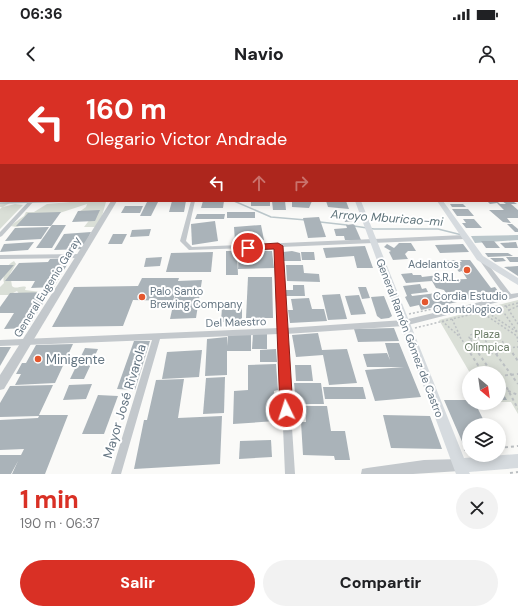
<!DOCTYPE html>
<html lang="es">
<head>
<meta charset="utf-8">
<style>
	body { margin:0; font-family:"DM Sans",sans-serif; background:#f2f2f2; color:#202124; height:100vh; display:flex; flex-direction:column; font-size:15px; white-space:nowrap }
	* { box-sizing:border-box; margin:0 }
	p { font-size:13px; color:#757577 }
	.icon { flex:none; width:22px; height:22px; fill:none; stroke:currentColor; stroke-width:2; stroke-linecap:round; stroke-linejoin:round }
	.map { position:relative; height:394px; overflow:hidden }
	.sheet { display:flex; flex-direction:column; background:#fff; flex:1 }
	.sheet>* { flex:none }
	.guide { position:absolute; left:0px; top:0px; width:518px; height:122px; box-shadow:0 2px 10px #0003; background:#d93025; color:#fff; overflow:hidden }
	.needle { width:26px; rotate:151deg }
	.buttons { position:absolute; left:462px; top:286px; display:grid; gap:8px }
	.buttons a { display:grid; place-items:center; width:44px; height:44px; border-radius:50%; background:#fff; box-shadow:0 2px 10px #0003; font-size:20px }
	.pin { position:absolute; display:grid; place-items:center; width:34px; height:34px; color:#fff; margin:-17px; border:2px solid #fff; border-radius:50%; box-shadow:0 1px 4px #0007 }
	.me { position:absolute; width:44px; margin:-22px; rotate:356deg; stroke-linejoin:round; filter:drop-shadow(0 0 3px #0008) }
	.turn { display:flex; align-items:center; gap:14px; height:84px; padding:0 20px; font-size:18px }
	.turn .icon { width:52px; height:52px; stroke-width:2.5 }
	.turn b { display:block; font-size:28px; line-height:34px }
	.lanes { display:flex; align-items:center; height:38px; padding:0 20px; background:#0003; justify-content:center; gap:20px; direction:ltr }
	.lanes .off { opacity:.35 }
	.round { display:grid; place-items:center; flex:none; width:42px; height:42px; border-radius:21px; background:#f2f2f2 }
	.head { display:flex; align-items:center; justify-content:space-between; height:68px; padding:0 20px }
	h1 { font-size:24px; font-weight:800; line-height:30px; color:#d93025 }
	.primary-button { display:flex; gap:8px; margin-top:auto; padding:8px 20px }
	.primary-button a { flex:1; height:46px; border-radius:24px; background:#d93025; color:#fff; font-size:16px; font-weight:800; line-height:46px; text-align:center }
	.primary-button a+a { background:#f2f2f2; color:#202124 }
	.status { display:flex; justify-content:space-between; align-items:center; height:28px; padding:0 20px; background:#fff; direction:ltr }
	.status svg { height:11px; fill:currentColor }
	header { display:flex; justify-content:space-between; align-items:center; height:52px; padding:0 20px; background:#fff; font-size:18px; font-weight:800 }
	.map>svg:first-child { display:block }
	.green { fill:#dadfd7 }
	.water { fill:#bbc7cb }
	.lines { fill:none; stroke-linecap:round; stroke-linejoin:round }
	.stream { stroke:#bbc7cb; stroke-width:1.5 }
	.building { fill:#aab3b9 }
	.path-far1 { stroke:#bbbfc2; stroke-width:1.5; stroke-dasharray:2 2; stroke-linecap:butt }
	.path { stroke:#bbbfc2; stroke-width:2; stroke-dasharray:3 3; stroke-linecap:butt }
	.minor { fill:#c3c8cc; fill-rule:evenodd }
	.tertiary { fill:#c3c8cc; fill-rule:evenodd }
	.secondary { fill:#d6dbdf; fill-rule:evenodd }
	.trunk { fill:#d6dbdf; fill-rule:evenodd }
	.route { fill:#d93025; stroke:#8d1f18 }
	.poi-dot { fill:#e4572e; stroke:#fff; stroke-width:1.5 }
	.labels { text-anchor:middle; stroke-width:4; stroke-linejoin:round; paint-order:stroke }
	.poi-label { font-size:11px; fill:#657683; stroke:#fff; text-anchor:start }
	.street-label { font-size:11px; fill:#657683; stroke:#fff }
	.park-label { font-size:11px; fill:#687a64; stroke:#fff }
	.water-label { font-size:12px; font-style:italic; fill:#60757c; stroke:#fff }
	.near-poi-label { font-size:13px; fill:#657683; stroke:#fff; text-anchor:start }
	.near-street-label { font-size:13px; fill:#657683; stroke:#fff }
</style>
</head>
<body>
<div class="status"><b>06:36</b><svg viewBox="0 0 49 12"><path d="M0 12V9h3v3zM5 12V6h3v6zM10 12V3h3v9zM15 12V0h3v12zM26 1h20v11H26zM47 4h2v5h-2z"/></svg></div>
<header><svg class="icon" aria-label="back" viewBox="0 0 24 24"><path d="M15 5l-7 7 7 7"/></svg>Navio<svg class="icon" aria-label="person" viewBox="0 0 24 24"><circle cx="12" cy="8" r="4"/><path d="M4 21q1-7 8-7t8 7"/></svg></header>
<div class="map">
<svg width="518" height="394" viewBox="0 0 518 394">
	<rect width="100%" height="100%" fill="#fafaf8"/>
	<g class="green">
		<path d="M0,117L1,121H13L3,127L15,124L23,125L0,149V129L2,127H0Z"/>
		<path d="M82,121L106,122L102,136L96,147H84L91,138L79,132L86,127L87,124L17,147L10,146L24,136L26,132H34L47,124Z"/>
		<path d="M14,181L16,184L10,194L12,206C16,210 21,205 26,207L25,210L41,212L20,215L17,211L9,215H0V207L4,203C2,195 6,185 14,181Z"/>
		<path d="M518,220V334L511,322H499V293H470L439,240Z"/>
	</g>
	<path class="water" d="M518,155V160L475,163L471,156Z"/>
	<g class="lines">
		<g class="stream">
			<path d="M234,121L271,137L306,140"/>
			<path d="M0,123L71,121"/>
			<path d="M320,142L347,145"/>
			<path d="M354,146L374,149H438L462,155"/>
		</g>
	</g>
	<g class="building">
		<path d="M172,121H186L184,132H169Z"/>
		<path d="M203,121H224L223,128H201Z"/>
		<rect x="251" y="121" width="19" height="5"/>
		<path d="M272,121H285L286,130H273Z"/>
		<path d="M292,121H312L309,128L292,127Z"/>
		<path d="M326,121H346L349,129L328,127Z"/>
		<path d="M487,121H497L500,124H506L502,121L514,122L517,124H511L518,130V138H507L511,143L503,142L489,130H504L497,123L490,124Z"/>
		<path d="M147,122H158L151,136H140Z"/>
		<path d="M450,124H463L466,127H452Z"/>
		<path d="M125,126H143L140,133H121Z"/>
		<path d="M452,129H468L474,136H457Z"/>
		<path d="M100,130L95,141L72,142L78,131Z"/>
		<path d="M61,132L51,146H16L28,133Z"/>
		<rect x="227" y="132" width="28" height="6"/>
		<path d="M351,133L355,141L345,142L342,134Z"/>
		<path d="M197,134H225L224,139H195Z"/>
		<path d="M319,137L326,157L308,158L303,138Z"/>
		<path d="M463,139H474L482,148H466L462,143H466Z"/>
		<path d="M215,141L218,161L192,165L191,144Z"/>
		<path d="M354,144L361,160H345L344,156H336L334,149L347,148L346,145Z"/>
		<path d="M507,144H512L518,149V152H515Z"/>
		<path d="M52,145H66L52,168H36Z"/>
		<path d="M261,145L264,160L235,162L234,147Z"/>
		<path d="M49,147L41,159L5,161L15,148Z"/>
		<path d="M151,149L149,156L130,157L132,150Z"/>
		<path d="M91,152L83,169L54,170L64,154Z"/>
		<path d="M113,154H127L122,164H108Z"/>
		<path d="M481,161H494L500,168H486Z"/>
		<path d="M34,162L28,170L0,172L4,164Z"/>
		<path d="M516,162L518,168H505L500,163Z"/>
		<path d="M399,163H411L416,171H408L405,174L408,179L393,180L389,172L391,171L384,167L387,164L394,168Z"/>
		<path d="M463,164L469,172L440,173L435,165Z"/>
		<path d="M365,166L373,188H357L354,176L326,178L323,168Z"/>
		<path d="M226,171H237L238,195H226Z"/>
		<path d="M239,171H272L274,188L238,189Z"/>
		<path d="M292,171L300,173L301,181H284L283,172Z"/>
		<path d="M213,172L211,192H166L171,173Z"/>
		<path d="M301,172H314L315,180H302Z"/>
		<path d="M485,173H508L513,176L488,177Z"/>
		<path d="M162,177L160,186L144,187L146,178Z"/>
		<path d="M506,177H518V182H510Z"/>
		<path d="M71,178L54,207L31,208L35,201H5L19,183L48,182L50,179Z"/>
		<path d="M490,178H503L506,181L495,182Z"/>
		<path d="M456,180L458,182H462L460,180H470L491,208L495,207L498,211L497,213L468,219L461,211L450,212L457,222L421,230L419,225L410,227L405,217L407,216L403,206L420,204L422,209L426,208L428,212L411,214L412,216L437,213L440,219L449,217L444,210L436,208L432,201L406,203L401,194L412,193L413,195H421L422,197L439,195L443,200L467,199L462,191L459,192L456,188L436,189L432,181Z"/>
		<path d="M0,185H14L0,201Z"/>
		<path d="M286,185H303L304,193L319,194L320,202L287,201Z"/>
		<path d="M518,186V196L504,187Z"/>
		<path d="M248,197H272L273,238H246Z"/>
		<path d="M142,198H179L178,201L202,200L196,238L170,239L178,203L173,221L133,220L123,246L52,247L74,207L138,206Z"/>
		<path d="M293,205H304L305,216H286V210H293Z"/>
		<path d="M358,207H366L370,218L362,219Z"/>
		<path d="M50,212L28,248L4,249L14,233H0V227L10,213Z"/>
		<path d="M340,214L347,239L328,240L322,215Z"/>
		<path d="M359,215L366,234L351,235L345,216Z"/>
		<path d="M384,216L392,236L389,238L381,239L377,236L371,217Z"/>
		<path d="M309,218L312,229H324L327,241L290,243L288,230H293L291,219Z"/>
		<path d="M222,227H242V242H221Z"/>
		<path d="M394,248L399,261L358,262L354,249Z"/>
		<path d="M318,253L322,270L347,269L357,303L329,305L323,275L296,277L292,255Z"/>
		<path d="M251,254V271H227V295L205,296L207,259L227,257V266L228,255Z"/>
		<path d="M253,254H267V269H252Z"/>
		<path d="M134,261H150L135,310L117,309Z"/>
		<path d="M385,263H399L421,317L375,321L365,290L404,287H367L363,274L387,273L390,280Z"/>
		<path d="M73,264L55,303L15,305L21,294H16L22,283H26L36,265Z"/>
		<path d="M0,267H11L0,286Z"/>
		<path d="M85,268L98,269L84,299H70Z"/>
		<path d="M276,269L277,282H260V270Z"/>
		<path d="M202,270L199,297L162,299L167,272Z"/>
		<path d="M276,284L278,310L274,311L276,341L233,344L234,311L248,310V285Z"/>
		<path d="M295,285H311L313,301H296Z"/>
		<path d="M225,297L224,333L203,334L206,298Z"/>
		<path d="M184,299L178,338L222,336L220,384L134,389L144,340H147L156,300Z"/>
		<path d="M294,303H321L324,324H296Z"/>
		<path d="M92,304L86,319L63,320L69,305Z"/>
		<path d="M53,305L39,335H68L45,394H12L18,381L11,394H0V375H21L24,369L0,370V340L38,338L39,336L0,337V323L10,306Z"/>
		<path d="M499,306L507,320H499Z"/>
		<path d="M323,307H363L366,319H325Z"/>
		<path d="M98,315L118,316L104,354H82Z"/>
		<path d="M444,320H469V323H475L486,345H469V366H464Z"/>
		<path d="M305,326H327L331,351H345L350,380H335L334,376L303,375L301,342H306Z"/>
		<path d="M383,335L430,336L442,369L391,368Z"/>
		<path d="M271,360L272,377L239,379L240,361Z"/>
	</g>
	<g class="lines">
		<g class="path-far1">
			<path d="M506,226L518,244"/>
			<path d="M500,227L518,253"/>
			<path d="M509,230L518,226"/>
			<path d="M485,231L517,252"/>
			<path d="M481,232L517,256L518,262"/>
			<path d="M409,234L442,227"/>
			<path d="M452,239L460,256"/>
			<path d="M442,241L460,257L468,269"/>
			<path d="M415,248L518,223"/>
			<path d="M478,251L488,264"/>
			<path d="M470,259L483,257"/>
			<path d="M476,269L469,257C481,241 501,259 510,269"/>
			<path d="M486,269L485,267L488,264L496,269"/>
			<path d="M497,269L518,267"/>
		</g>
		<g class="path">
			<path d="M467,268L483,293"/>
			<path d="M475,268L492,293"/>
			<path d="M486,268C489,273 492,274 497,274L496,268"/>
			<path d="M509,268L518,281"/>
			<path d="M497,269L502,268"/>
			<path d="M477,271L486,270"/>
			<path d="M496,274L518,304"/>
			<path d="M499,296L518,294"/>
			<path d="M499,298L507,308L518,329"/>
			<path d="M499,303L506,310L518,315"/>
			<path d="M499,368L518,366"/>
			<path d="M464,370H469"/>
			<path d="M510,393L518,392"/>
		</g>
		<g class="minor">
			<rect x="517" y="117" width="1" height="3"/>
			<path d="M29,121H34L2,156L0,157V152Z"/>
			<path d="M191,121H195L186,161L192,167L465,155L468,157L465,159L281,167L286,248L404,240L505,216L480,181L479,180L480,179H484L511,214L518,213V217L404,246L286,254L295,394H285L279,254L160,259L121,394H111L152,260L0,266V260L279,248L275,167L189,170L180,161Z"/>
			<path d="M80,174L83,176L80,178L0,179V175Z"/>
		</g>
		<g class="tertiary">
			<rect x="0" y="54" width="1" height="2"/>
			<path d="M111,121H117L4,309L0,310V295Z"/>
			<path d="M460,379L464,381L466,385L464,389L460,391L413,394H361L362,389L367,388L424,380Z"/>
		</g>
		<g class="secondary">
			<rect x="517" y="102" width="1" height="4"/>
			<path d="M355,121H361L464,378L518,374V388L469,392L470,394H456Z"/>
			<path d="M437,121H443L483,176L518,198V205L477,180Z"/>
		</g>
		<g class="trunk">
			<rect x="517" y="64" width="1" height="4"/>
			<rect x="517" y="73" width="1" height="4"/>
			<rect x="0" y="83" width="1" height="4"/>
		</g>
	</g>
	<linearGradient id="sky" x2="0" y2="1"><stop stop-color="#96bcdc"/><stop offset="0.47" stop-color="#fdfdfc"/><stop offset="1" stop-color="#fdfdfc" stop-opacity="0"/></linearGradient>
	<rect width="518" height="103" fill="url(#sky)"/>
	<path class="route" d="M278,163L283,166L293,330L291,335L286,337L282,335L280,330L274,169L248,170L244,168L248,165Z"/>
	<g class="poi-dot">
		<circle cx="467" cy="190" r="4"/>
		<circle cx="142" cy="217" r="4"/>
		<circle cx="425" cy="222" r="4"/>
		<circle cx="38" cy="279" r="4"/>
	</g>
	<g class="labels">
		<g class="poi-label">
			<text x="459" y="188" text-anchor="end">Adelantos<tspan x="459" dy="13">S.R.L.</tspan></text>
			<text x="150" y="215">Palo Santo<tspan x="150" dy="13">Brewing Company</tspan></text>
			<text x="433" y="220">Cordia Estudio<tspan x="433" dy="13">Odontologico</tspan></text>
		</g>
		<g class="street-label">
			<text transform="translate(47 207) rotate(-58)" y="4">General Eugenio Garay</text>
			<text transform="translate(236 242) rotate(-2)" y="4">Del Maestro</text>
			<text transform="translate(410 258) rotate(69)" y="4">General Ramón Gómez de Castro</text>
		</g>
		<g class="park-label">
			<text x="487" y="258">Plaza<tspan x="487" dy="13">Olímpica</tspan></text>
		</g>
		<g class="water-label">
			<text transform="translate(387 138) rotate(4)" y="4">Arroyo Mburicao-mi</text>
		</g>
		<g class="near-poi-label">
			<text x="46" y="284">Minigente</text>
		</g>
		<g class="near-street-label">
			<text transform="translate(124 321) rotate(-73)" y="5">Mayor José Rivarola</text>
		</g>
	</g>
</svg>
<div class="buttons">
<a><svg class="needle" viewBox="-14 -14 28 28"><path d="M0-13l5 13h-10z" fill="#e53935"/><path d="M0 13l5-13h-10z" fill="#757577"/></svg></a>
<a><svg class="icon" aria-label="layers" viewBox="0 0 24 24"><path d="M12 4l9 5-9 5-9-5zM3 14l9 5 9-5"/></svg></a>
</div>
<div class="pin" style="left:248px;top:168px;background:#d93025"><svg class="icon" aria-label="arrive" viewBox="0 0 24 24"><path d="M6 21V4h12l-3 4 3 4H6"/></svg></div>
<svg class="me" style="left:286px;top:330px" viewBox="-20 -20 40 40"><circle r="17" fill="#d93025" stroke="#fff" stroke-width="3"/><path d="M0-11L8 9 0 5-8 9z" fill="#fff"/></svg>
<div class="guide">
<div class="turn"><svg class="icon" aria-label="left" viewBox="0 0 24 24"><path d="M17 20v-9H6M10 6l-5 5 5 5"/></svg><div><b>160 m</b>Olegario Victor Andrade</div></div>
<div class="lanes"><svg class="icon" aria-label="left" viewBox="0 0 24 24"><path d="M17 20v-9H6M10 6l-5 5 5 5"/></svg><svg class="icon off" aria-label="ahead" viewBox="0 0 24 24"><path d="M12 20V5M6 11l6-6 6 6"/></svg><svg class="icon off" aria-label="right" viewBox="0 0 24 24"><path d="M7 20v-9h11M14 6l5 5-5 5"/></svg></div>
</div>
</div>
<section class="sheet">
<div class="head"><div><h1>1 min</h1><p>190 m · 06:37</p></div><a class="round"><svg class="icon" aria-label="close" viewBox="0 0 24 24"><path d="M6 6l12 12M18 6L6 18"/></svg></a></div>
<div class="primary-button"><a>Salir</a><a>Compartir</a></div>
</section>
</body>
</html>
